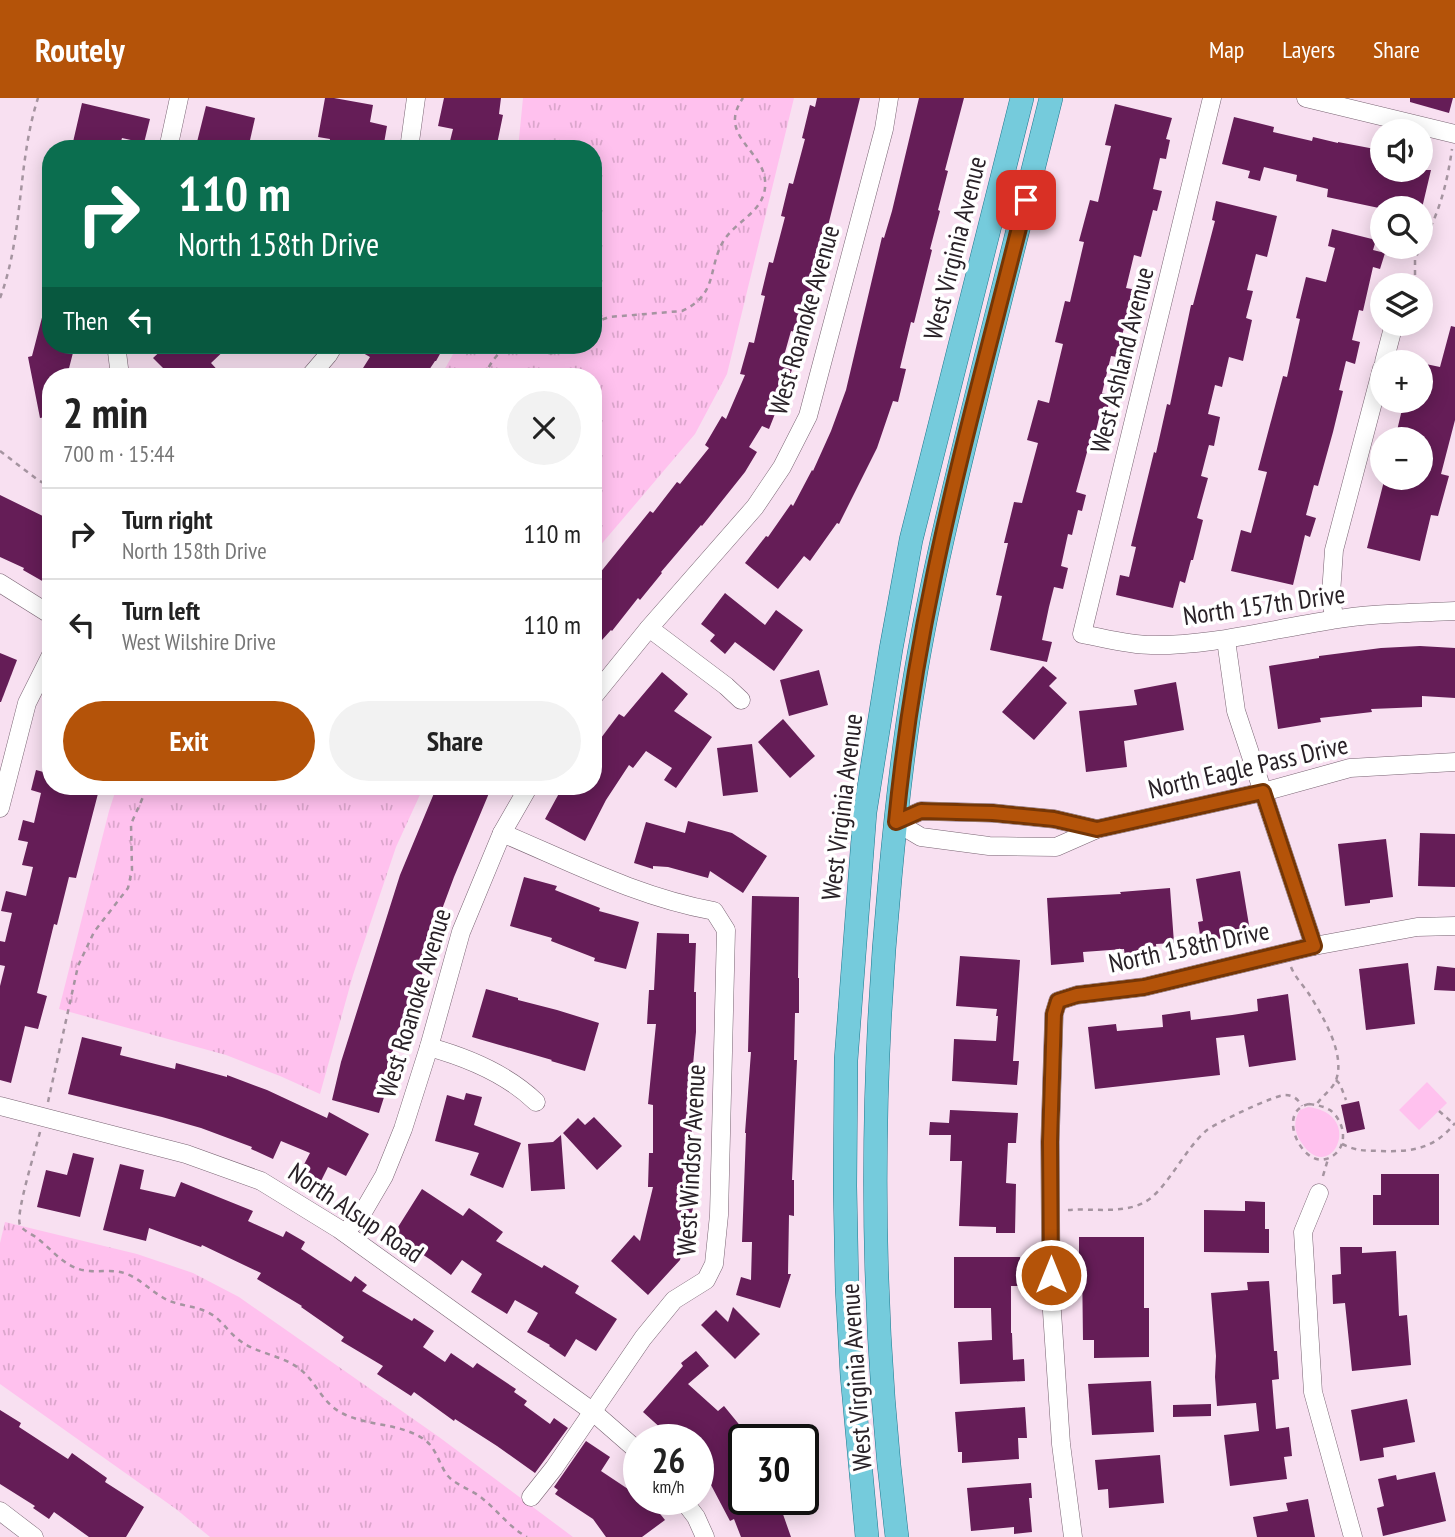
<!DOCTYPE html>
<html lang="en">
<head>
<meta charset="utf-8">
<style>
	body { margin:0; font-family:"PT Sans Narrow",sans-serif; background:#f2f2f2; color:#222; height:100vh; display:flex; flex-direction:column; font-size:26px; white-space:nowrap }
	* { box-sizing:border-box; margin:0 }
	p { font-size:23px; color:#767676 }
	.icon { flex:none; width:38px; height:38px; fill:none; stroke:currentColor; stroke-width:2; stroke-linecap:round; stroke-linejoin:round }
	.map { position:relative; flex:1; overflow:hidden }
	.drawer { position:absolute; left:42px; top:270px; width:560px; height:427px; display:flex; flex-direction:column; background:#fff; border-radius:28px; box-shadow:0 4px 18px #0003 }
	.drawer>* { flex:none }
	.guide { position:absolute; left:42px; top:42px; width:560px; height:214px; border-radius:28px; box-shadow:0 4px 18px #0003; background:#0b6e4f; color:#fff; overflow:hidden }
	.tools { position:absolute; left:1370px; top:21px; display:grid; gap:14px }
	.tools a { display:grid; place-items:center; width:63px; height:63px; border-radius:50%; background:#fff; box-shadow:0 4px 18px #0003; font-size:35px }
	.speed { position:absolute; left:623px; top:1326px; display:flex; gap:14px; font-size:35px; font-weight:700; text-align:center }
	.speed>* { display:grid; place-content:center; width:91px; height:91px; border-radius:50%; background:#fff; box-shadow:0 4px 18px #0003; line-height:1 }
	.speed small { font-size:18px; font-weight:400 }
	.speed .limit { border:4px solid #111; border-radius:10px; background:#fff; color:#111 }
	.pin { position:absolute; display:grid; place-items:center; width:60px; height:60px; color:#fff; margin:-30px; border-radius:14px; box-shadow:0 4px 10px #0006 }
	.me { position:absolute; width:77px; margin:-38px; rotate:0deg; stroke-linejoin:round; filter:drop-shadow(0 0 5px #0008) }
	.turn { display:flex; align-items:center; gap:24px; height:147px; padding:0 21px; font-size:32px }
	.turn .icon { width:91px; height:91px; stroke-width:2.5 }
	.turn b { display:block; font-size:49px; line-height:60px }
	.then { display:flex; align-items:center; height:66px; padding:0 21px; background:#0003; gap:14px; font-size:26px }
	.round { display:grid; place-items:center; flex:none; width:74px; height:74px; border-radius:37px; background:#f2f2f2 }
	.head { display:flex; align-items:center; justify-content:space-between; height:119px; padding:0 21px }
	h1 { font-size:42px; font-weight:600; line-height:52px }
	.button { display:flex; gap:14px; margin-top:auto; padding:14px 21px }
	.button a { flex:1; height:80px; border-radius:42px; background:#b45309; color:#fff; font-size:28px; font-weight:600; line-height:80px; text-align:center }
	.button a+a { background:#f2f2f2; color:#222 }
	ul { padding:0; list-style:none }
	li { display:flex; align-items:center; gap:21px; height:91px; padding:0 21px; border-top:2px solid #e0e0e0 }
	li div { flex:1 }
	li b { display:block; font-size:26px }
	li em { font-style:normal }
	header { display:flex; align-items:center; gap:42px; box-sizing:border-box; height:98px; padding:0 35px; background:#b45309; color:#fff }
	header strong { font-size:33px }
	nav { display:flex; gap:38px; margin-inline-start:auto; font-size:24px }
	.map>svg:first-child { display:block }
	.grass { fill:url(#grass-tufts) }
	.park { fill:#ffc1ee }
	.building { fill:#651d57 }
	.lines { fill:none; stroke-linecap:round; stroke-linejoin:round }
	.minor-casing { stroke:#796473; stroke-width:19 }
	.major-casing { stroke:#1f798e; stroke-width:24 }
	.path { stroke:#a594a0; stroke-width:2.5; stroke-dasharray:5 5; stroke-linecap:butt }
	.minor { stroke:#fff; stroke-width:18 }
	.major { stroke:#75cbdc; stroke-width:23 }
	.route-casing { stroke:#753606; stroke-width:18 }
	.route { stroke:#b45309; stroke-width:12 }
	.labels { text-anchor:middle; stroke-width:7; stroke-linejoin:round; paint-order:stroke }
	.street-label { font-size:26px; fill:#292127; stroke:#fff }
</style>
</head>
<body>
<header>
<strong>Routely</strong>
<nav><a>Map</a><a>Layers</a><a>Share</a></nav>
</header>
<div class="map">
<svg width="1455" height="1439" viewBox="0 0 1455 1439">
	<defs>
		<pattern id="grass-tufts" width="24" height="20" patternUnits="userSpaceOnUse" patternTransform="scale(1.75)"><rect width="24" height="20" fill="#ffc1ee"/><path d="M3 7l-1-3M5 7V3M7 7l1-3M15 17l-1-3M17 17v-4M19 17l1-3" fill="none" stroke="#dba6cc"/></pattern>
	</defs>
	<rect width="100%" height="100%" fill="#f8e0f1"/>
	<g class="grass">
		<path d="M523,0H794L727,276L695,336L593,456V278H441L458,247H593V51H518Z"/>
		<path d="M117,688H424L396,749L353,877L320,996L280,978L226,957L59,911L109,713Z"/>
		<path d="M5,1124L137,1156L193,1175L239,1199L439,1339L573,1439H210L176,1411L0,1286V1145Z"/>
	</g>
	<g class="park">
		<path d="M1427,984L1447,1005L1419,1032L1399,1012Z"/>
		<path d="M1308,1009C1367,1016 1330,1090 1301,1044C1294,1033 1293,1023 1300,1012Z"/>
	</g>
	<g class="building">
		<path d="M325,0H334L373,7L370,24L387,28L383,51H328L330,41L318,39Z"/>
		<path d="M444,0H501L499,16L503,17L496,51H468L449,47L453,31L438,28Z"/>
		<path d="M817,0H860L801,236L791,233L782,265L793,268L787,288H786L769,331L762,328L749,349L757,354L745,374L702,428L701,427L661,474L662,475L640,502L638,500L612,533L611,532L593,552V471L599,476L650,413L653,415L677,384L680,386L709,350L705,347L722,318L726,321L745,277L740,276L749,244L754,245L765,198L761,197L769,164L773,165L785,119L781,118L789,85L793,86L805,41L802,40L810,7L815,9Z"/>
		<path d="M919,0H964L945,72L948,73L938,112L940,113L930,151L932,152L914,225L911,224L900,270L906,271L898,304L893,303L877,350L839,426L837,425L810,463L804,458L778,491L745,465L766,438L768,439L791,406L793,408L812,372L813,373L831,333L846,292L882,139L884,140L892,113Z"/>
		<path d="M1410,0H1453L1449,15L1410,4Z"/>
		<path d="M82,5L150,21L144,45L122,40L119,51H102L73,44Z"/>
		<path d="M1115,6L1172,20L1166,41L1170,42L1166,61L1160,60L1153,91L1162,93L1157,113L1153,112L1141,159L1134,157L1126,190L1137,192L1132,214L1128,213L1117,259L1111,258L1102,295L1111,297L1107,313L1101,312L1095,337L1092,336L1076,394L1086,397L1082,413L1078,412L1072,437L1068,436L1061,468L1068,470L1063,491L1054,489L1049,509L1042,542L1052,544L1047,564L990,552L1002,498L996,497L1008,445H1004L1014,404L1022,405L1038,345L1027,342L1038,302L1049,305L1063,246L1055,244L1065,203L1070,204L1084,144L1079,143L1090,102L1098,104L1111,48L1105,47Z"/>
		<path d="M206,8L255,20L248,51H208L196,48Z"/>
		<path d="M1234,19L1274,29L1273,34L1312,43L1313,39L1338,45V44L1380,52L1376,72H1431L1422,110H1379L1327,99L1328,91L1296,83L1297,77L1264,69L1260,83L1248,80L1250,73L1222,66Z"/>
		<path d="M1216,103L1277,118L1267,159L1256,156L1247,192L1253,193L1246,220L1252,222L1243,263L1229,259L1222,289L1215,287L1208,316L1220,319L1214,348L1209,347L1201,378L1208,380L1197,420L1203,422L1193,462H1191L1185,485L1180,483L1173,510L1116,497L1120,477L1129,479L1136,449L1131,448L1154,354L1156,355L1167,306L1170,307L1191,207H1193L1215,123L1212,122Z"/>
		<path d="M1332,131L1376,142L1373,152L1385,155L1380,171L1373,169L1363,213L1359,212L1352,242L1360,244L1355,266L1346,263L1339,292L1343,293L1333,334L1318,388L1314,387L1306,417L1316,420L1310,439L1305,437L1293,487L1231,473L1241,432L1251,435L1267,374L1258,372L1283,278L1287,279L1300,221L1296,220L1306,179L1326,184L1335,150L1328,148Z"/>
		<path d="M46,204L51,205V247H75L67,278H51V318L40,320L28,259L32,258Z"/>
		<path d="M1451,228L1455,229V322L1441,376L1449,378L1438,418L1431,417L1420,463L1367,450L1384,383H1385L1386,380H1421V341H1395L1404,303H1421V265L1440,269Z"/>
		<path d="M167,247H230L211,265L223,278H171L153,260Z"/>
		<path d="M349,247H445L436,263H435L425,278H358L370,259Z"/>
		<path d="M0,397L51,422V472L44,484L23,472L24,470L0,459Z"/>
		<path d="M725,495L765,527L776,512L803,532L774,573L735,544L725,556L710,543L715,537L701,526Z"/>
		<path d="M1420,548L1455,550V600L1422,598V609L1371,611L1372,614L1320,620L1321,624L1278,631L1269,568L1319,560V558L1381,550Z"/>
		<path d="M0,555L17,562L1,604H0Z"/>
		<path d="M1043,568L1057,580L1049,588L1067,605L1034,642L1002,614Z"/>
		<path d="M819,572L828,607L789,618L780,582Z"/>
		<path d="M662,574L688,596L674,613L712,639L676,690L664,682L672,670L646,653L633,670L629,667L606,702L585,743L545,721L563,688H593V656L600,645L598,644L619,616L624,619Z"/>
		<path d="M1176,584L1184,632L1124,643L1127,669L1086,674L1079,613L1137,607L1134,592Z"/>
		<path d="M783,621L815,658L790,680L758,644Z"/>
		<path d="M752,646L758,694L723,698L717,650Z"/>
		<path d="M36,672L51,676V688H100L76,780L69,779L57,827L54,826L37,895L47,898L38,931L25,928L11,985L0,982V888L5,868L0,867V843L5,844L12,815L1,813L6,793L26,798L33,769L22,767L28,744L18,742L23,722L34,725L41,695L31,692Z"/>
		<path d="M437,688H492L454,779L438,822L415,900L413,899L401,938L398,937L379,994L385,996L379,1015L332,1002L341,964L400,777Z"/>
		<path d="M688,723L732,735L767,758L743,795L710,773L708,780L668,769L653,768V771L634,765L646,724L685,735Z"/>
		<path d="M1420,735L1455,736V789L1418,788Z"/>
		<path d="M1386,741L1393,799L1370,802V805L1345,808L1338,746Z"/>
		<path d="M1240,773L1251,839L1230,843L1229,839L1201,844L1198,824L1203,823L1196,781Z"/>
		<path d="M524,779L557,788L555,792L600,810L599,813L639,824L626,871L594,863L595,860L551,843L552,840L510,828Z"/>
		<path d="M1170,790L1174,845L1156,846L1157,857L1125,859L1124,851L1083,854L1084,864L1051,867L1047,800L1121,796L1120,794Z"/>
		<path d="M752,798L799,799L798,880H799V915H795L794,962H797L792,1082H794V1118L789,1117L788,1176H791L780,1210L736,1197L741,1179L751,1182L752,1144H742L746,1035H745L751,954H748Z"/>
		<path d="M657,835L689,836V845H696L694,894H696V934L692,978H695L692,1010L691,1105L694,1106L680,1162L648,1197L611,1163L634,1137L640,1143L653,1089H648L649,1055H653V1007L648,1006L656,926H647L649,892H654Z"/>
		<path d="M960,858L1020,862L1013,963H1019L1017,987L952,983L954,941L996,943L998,918H996L997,911L956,908Z"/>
		<path d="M1408,865L1415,926L1366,932L1359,871Z"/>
		<path d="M1437,868L1455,870V893L1434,892Z"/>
		<path d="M486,891L518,900V902L557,912L599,925L585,973L551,963L552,962L472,939Z"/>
		<path d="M1288,896L1296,962L1249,969L1244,937L1216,940L1220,977L1095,991L1088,929L1116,926L1117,933L1163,929L1162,917L1190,913L1191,922L1232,917L1258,913L1257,901Z"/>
		<path d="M82,939L122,949L120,957L175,971L176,965L227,979V977L267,992L327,1020L329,1014L369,1036L346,1078L328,1069L319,1087L299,1076L310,1055L281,1043L273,1061L251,1051L252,1049L201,1030L162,1019L68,996Z"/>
		<path d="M466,995L482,999L474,1027L521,1045L503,1090L470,1077L479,1055L435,1043L447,997L464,1002Z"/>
		<path d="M1359,1003L1365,1031L1347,1035L1341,1007Z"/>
		<path d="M950,1012L1018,1015L1016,1045H1008L1006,1085L1016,1086L1015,1135H996V1129L959,1128L962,1063H950L951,1037H929L930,1024L949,1025Z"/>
		<path d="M594,1019L622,1048L597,1072L563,1035L578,1020L585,1027Z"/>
		<path d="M561,1037L565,1091L531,1093L528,1046L553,1044Z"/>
		<path d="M73,1055L94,1060L80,1119L37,1109L46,1072L67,1077Z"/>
		<path d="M120,1066L144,1072L140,1091L175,1099L181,1084L253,1113L248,1123L283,1139L286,1133L305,1144L301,1151L351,1184L355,1178L367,1187L362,1193L412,1223L414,1220L434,1233L423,1249L445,1264L451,1255L473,1270L477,1265L516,1291L514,1294L527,1303L524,1307L550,1326L554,1320L568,1330L535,1375L497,1348L455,1321L454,1323L414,1294L411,1298L377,1276L383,1268L341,1243L344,1239L301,1209L302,1208L257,1181L261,1175L202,1147L201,1149L149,1130L146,1143L103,1132Z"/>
		<path d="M1381,1076H1439V1127H1373V1097H1381Z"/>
		<path d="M422,1091L463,1118L469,1110L503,1134L496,1143L542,1170L544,1167L579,1188L575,1195L617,1221L596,1253L576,1241L565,1259L549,1248L550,1247L527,1234L538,1215L515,1202L507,1216L471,1194L482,1176L462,1162L451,1177L431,1162L393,1137Z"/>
		<path d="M1245,1103L1265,1104V1131H1269V1155L1204,1154V1112L1245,1113Z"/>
		<path d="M1079,1139H1144V1210H1149V1259L1094,1260V1242H1083L1082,1163H1079Z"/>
		<path d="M1340,1149H1362V1155L1396,1153L1399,1218L1407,1217L1411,1267L1352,1273L1345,1205L1333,1206L1332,1177L1341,1176Z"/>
		<path d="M954,1159H1020V1188H1011V1235H1012L1013,1262L1024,1261L1025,1283L960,1286L958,1244L992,1242L991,1210H954Z"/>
		<path d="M1269,1183L1274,1253H1277L1279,1281L1272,1282L1276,1331L1289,1329L1292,1358L1284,1359L1287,1381L1230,1388L1224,1337L1259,1333L1256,1305L1217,1308L1215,1279L1216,1258L1211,1195L1248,1192L1247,1184Z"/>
		<path d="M733,1209L760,1236L735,1261L701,1227L716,1212L728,1224Z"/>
		<path d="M696,1253L709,1268L688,1286L718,1313L724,1308L751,1341L744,1342V1402H778L791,1439H741L734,1421L730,1423L711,1387L698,1371V1342H674L643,1314L683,1268L681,1265Z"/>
		<path d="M1151,1283L1154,1334L1092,1337L1088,1286Z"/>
		<path d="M1407,1301L1415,1344L1383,1350L1384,1359L1360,1363L1351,1312Z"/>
		<path d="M1211,1306V1318L1173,1319V1307Z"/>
		<path d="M1025,1309L1027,1340H1018L1019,1361L962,1365V1354H958L955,1314Z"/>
		<path d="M0,1312L21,1325L19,1329L68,1361L72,1355L107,1380L105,1384L144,1409L126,1439H89L54,1414L49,1421L33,1410L35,1408L0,1386Z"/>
		<path d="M586,1343L610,1359L601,1373L631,1393L639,1387V1402H649L665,1422L642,1439H606L593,1421L555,1396L558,1392L554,1389Z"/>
		<path d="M1160,1357L1164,1405L1109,1410L1108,1391L1098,1392L1095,1362Z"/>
		<path d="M1435,1374L1446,1423L1383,1438L1377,1410L1384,1408L1378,1381L1396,1377L1397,1382Z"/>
		<path d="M1031,1385L1032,1400H1029L1032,1434L1014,1436V1429L971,1433L967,1390Z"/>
		<path d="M1308,1401L1315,1439H1257L1253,1419L1288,1413L1286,1405Z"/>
	</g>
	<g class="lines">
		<defs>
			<g id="minor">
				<path d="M1212,0L1082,536C1104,540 1128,547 1151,547C1213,548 1271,531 1332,522C1372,515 1414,515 1455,513"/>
				<path d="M1306,0L1455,36"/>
				<path d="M168,51L179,0"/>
				<path d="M409,51L416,0"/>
				<path d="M119,247L117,254L120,278"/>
				<path d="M1384,264L1394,226"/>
				<path d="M310,278L328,257L334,247"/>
				<path d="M0,485L51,517"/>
				<path d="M1334,521L1331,496L1334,452L1382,270"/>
				<path d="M649,530L726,588L741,602"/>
				<path d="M1226,542L1236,613L1314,848"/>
				<path d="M593,599L649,530L755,409L782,369L808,318L884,31L889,0"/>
				<path d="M0,710L27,605L51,557"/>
				<path d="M896,724L921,739L989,748L1056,749L1097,731L1263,694L1350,670L1455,664"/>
				<path d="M896,724L921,713L993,715L1054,721L1097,731"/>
				<path d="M502,735C573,765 638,799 714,813L726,832L719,1117L714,1166L706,1182L674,1202L643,1240L554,1370L531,1399"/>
				<path d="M429,949C469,960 507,976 536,1004"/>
				<path d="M0,1008L186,1056L261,1083L339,1131L592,1313L639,1354"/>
				<path d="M1319,1095L1303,1134L1313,1294L1353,1439"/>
				<path d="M345,1135L363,1114L384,1078L403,1031L429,949L461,834L502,735L529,688"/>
				<path d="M683,1402L696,1419L705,1439"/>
				<path d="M0,1413L34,1439"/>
				<path d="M1073,1439L1061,1346L1051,1199L1050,1044L1054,916L1058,903L1077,897L1144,889L1314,848L1417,829L1455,828"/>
			</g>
			<g id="major">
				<path d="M867,1439L852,1278L847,1190L845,1088L846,962L865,714L891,551L911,442L1022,0"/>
				<path d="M897,1439C870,1221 869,1000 890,781C896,715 903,650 914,585C932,476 959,370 985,263C1007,175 1029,88 1051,0"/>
			</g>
		</defs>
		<use href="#minor" class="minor-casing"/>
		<use href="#major" class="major-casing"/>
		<g class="path">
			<path d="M1421,147C1439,117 1447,86 1452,51"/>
			<path d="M1415,187V162L1420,149"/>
			<path d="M0,200C24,136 17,65 38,0"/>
			<path d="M593,225L609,219L682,213C719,196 707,170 724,142C738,121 768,112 765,82C762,51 717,37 743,0"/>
			<path d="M484,278C516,213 536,276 571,247"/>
			<path d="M0,353L38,382L51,389"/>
			<path d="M1291,869C1295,879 1303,887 1309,896C1322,917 1346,956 1336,982C1332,992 1322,998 1316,1007"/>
			<path d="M1336,982L1340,986L1346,1002"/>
			<path d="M48,1004L78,868L94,834L128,790L132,772L131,726L148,688"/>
			<path d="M1309,1006C1317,1007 1323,1008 1330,1012C1347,1025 1349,1054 1326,1061C1302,1069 1275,1013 1309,1006Z"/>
			<path d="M1439,1013L1454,1026"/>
			<path d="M40,1034C36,1050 15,1117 20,1127C23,1133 32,1136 37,1140C54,1153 66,1172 90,1173C102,1174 115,1171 127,1176C140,1181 150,1192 162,1199C176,1208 193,1207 207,1214C221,1220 227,1233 239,1242C257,1256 283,1257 301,1272C316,1284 322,1304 340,1314C366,1329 400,1324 425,1342C437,1351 439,1367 448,1378C457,1388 473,1392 483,1401C499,1414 509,1429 527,1439"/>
			<path d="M1342,1046C1359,1054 1363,1052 1380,1053C1413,1054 1434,1051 1455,1025"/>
			<path d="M1323,1078L1328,1061"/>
			<path d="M1068,1112C1091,1110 1121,1116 1143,1105C1166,1094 1184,1051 1207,1032C1216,1025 1275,997 1285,997C1293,997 1298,1001 1302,1008"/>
		</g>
		<use href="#minor" class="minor"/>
		<use href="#major" class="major"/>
	</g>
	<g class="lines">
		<defs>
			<path id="route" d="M1026,102C995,227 960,352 934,478C917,559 904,641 896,724L921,713L993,715L1054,721L1097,731L1263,694L1314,848L1144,889L1077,897L1058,903L1054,916L1050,1044L1051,1177"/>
		</defs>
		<use href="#route" class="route-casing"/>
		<use href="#route" class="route"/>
	</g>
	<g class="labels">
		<g class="street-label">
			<text transform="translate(955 150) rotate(-76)" y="9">West Virginia Avenue</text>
			<text transform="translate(804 222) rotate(-74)" y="9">West Roanoke Avenue</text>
			<text transform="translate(1122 262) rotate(-76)" y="9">West Ashland Avenue</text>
			<text transform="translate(1264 507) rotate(-8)" y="9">North 157th Drive</text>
			<text transform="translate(1248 669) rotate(-13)" y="9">North Eagle Pass Drive</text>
			<text transform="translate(842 709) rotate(-83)" y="9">West Virginia Avenue</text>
			<text transform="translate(1189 849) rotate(-12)" y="9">North 158th Drive</text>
			<text transform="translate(414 905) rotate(-73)" y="9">West Roanoke Avenue</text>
			<text transform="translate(691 1062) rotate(-87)" y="9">West Windsor Avenue</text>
			<text transform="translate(356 1115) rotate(34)" y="9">North Alsup Road</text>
			<text transform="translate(856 1279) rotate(-94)" y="9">West Virginia Avenue</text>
		</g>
	</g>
</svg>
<div class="tools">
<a><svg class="icon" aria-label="sound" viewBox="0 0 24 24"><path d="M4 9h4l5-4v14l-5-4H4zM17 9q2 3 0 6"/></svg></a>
<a><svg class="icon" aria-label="search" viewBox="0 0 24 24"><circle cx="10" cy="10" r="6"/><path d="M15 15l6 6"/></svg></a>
<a><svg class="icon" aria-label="layers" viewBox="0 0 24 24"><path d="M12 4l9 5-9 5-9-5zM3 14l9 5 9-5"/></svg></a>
<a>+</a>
<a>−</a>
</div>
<div class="speed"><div>26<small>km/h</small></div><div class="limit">30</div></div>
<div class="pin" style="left:1026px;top:102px;background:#d93025"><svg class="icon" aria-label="arrive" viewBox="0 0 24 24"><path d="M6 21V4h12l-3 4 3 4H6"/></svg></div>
<svg class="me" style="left:1051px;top:1177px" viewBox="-20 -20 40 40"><circle r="17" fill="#b45309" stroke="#fff" stroke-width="3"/><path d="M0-11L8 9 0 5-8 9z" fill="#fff"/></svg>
<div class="guide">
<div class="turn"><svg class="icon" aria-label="right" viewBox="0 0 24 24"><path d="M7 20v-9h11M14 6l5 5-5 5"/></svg><div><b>110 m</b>North 158th Drive</div></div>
<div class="then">Then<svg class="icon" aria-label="left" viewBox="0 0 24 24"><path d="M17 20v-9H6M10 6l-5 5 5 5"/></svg></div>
</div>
<section class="drawer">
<div class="head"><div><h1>2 min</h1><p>700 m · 15:44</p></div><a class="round"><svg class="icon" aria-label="close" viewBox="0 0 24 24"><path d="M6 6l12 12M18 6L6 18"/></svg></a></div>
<ul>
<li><svg class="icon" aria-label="right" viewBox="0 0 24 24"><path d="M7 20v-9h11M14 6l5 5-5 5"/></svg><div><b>Turn right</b><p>North 158th Drive</p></div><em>110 m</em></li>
<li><svg class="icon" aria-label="left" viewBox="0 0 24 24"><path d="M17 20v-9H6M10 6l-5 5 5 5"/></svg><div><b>Turn left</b><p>West Wilshire Drive</p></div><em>110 m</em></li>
</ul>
<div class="button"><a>Exit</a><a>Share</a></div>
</section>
</div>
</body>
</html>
